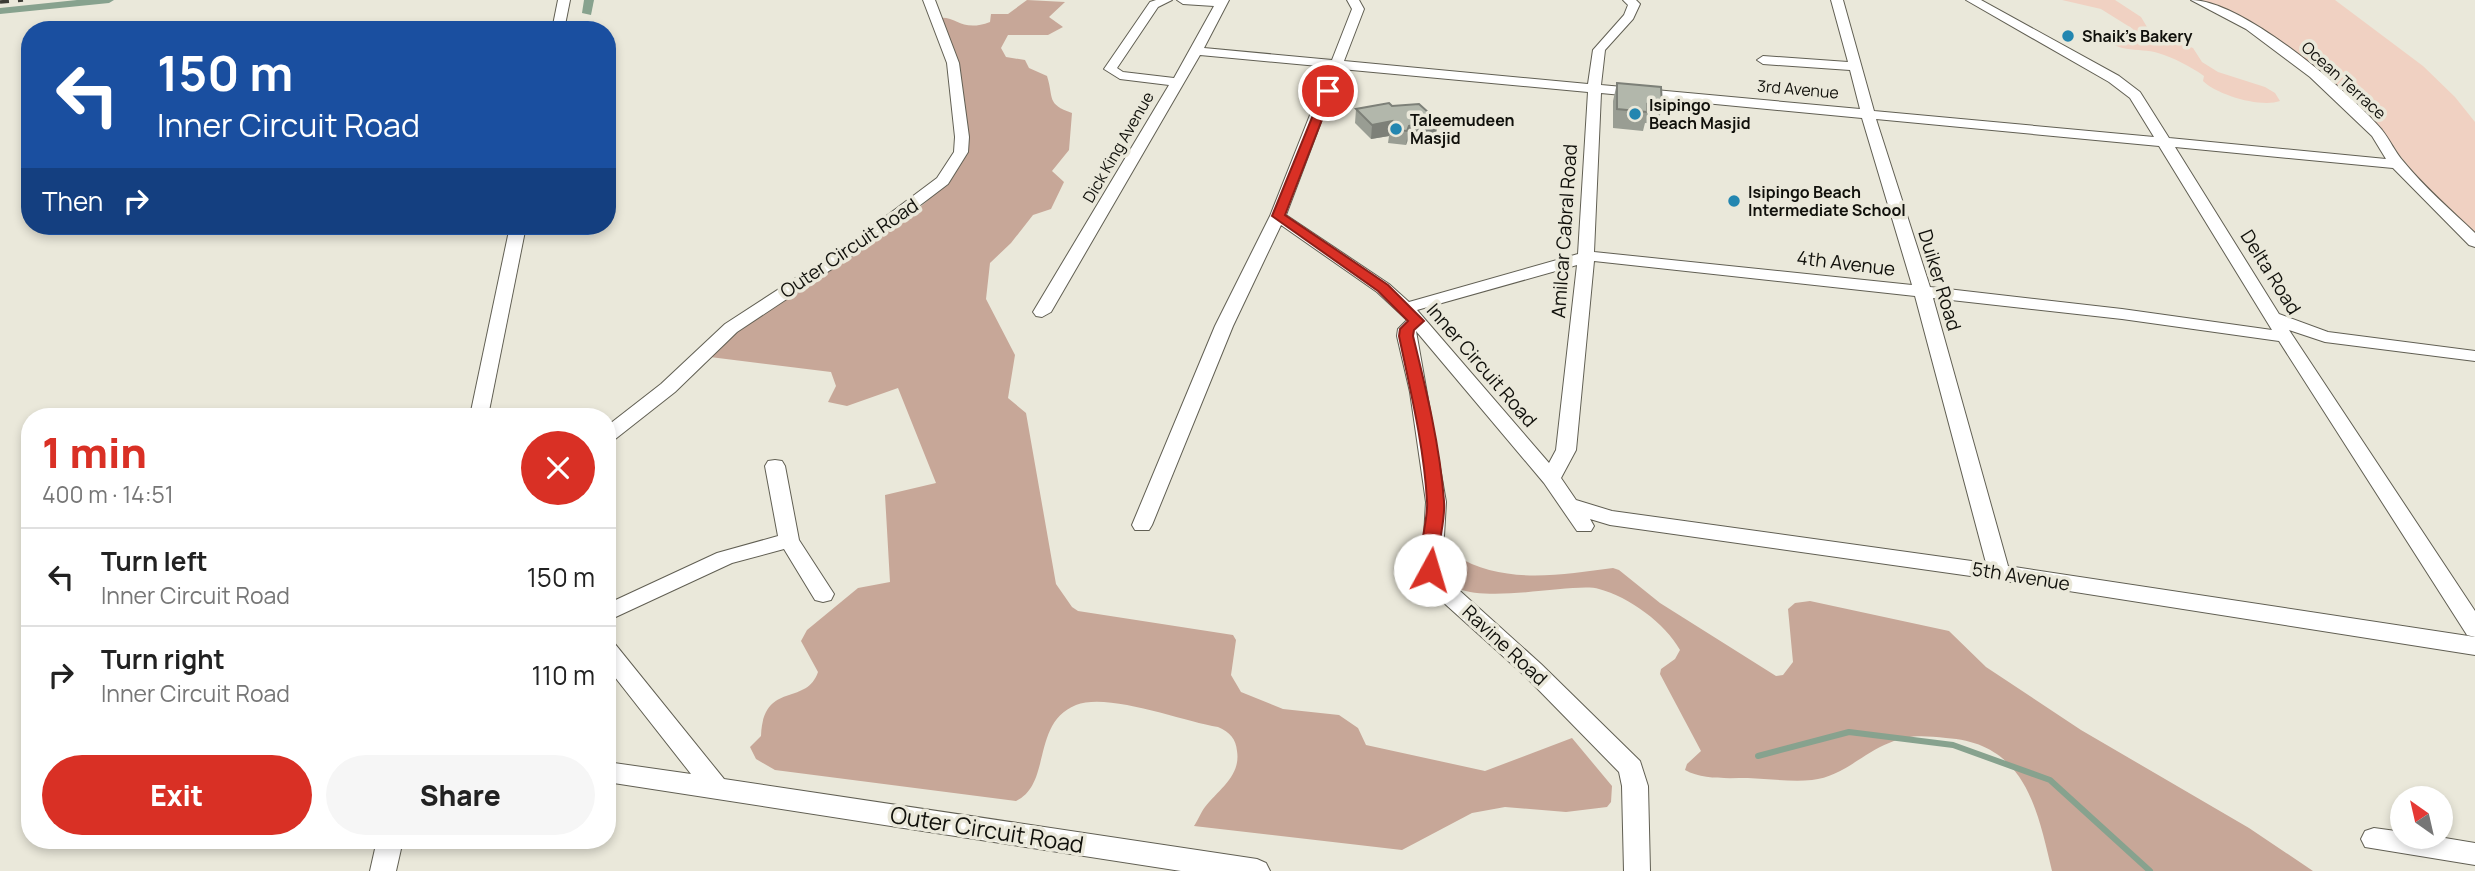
<!DOCTYPE html>
<html lang="en">
<head>
<meta charset="utf-8">
<style>
	body { margin:0; font-family:Manrope,sans-serif; background:#f6f6f6; color:#222; height:100vh; display:flex; flex-direction:column; font-size:26px; white-space:nowrap }
	* { box-sizing:border-box; margin:0 }
	p { font-size:23px; color:#767676 }
	.icon { flex:none; width:38px; height:38px; fill:none; stroke:currentColor; stroke-width:2; stroke-linecap:round; stroke-linejoin:round }
	.map { position:relative; flex:1; overflow:hidden }
	.side { position:absolute; left:21px; top:408px; width:595px; height:441px; display:flex; flex-direction:column; background:#fff; border-radius:28px; box-shadow:0 4px 10px #0003 }
	.side>* { flex:none }
	.hud { position:absolute; left:21px; top:21px; width:595px; height:214px; border-radius:28px; box-shadow:0 4px 10px #0003; background:#1a4fa0; color:#fff; overflow:hidden }
	.needle { width:46px; rotate:326deg }
	.buttons { position:absolute; left:2390px; top:786px; display:grid; gap:14px }
	.buttons a { display:grid; place-items:center; width:63px; height:63px; border-radius:50%; background:#fff; box-shadow:0 4px 10px #0003; font-size:35px }
	.pin { position:absolute; display:grid; place-items:center; width:60px; height:60px; color:#fff; margin:-30px; border:4px solid #fff; border-radius:50%; box-shadow:0 2px 7px #0007 }
	.me { position:absolute; width:77px; margin:-38px; rotate:6deg; stroke-linejoin:round; filter:drop-shadow(0 0 5px #0008) }
	.turn { display:flex; align-items:center; gap:24px; height:147px; padding:0 21px; font-size:32px }
	.turn .icon { width:91px; height:91px; stroke-width:2.5 }
	.turn b { display:block; font-size:49px; line-height:60px }
	.then { display:flex; align-items:center; height:66px; padding:0 21px; background:#0003; gap:14px; font-size:26px }
	.round { display:grid; place-items:center; flex:none; width:74px; height:74px; border-radius:37px; background:#f6f6f6 }
	.head { display:flex; align-items:center; justify-content:space-between; height:119px; padding:0 21px }
	h1 { font-size:42px; font-weight:800; line-height:52px; color:#d93025 }
	.button { display:flex; gap:14px; margin-top:auto; padding:14px 21px }
	.button a { flex:1; height:80px; border-radius:42px; background:#d93025; color:#fff; font-size:28px; font-weight:800; line-height:80px; text-align:center }
	.button a+a { background:#f6f6f6; color:#222 }
	ul { padding:0; list-style:none }
	li { display:flex; align-items:center; gap:21px; height:98px; padding:0 21px; border-top:2px solid #e0e0e0 }
	li div { flex:1 }
	li b { display:block; font-size:26px }
	li em { font-style:normal }
	.map>svg:first-child { display:block }
	.green { fill:#f0d1c2 }
	.forest { fill:#c7a798 }
	.lines { fill:none; stroke-linecap:round; stroke-linejoin:round }
	.stream { stroke:#87a28e; stroke-width:6 }
	.canal { fill:#87a28e; fill-rule:evenodd }
	.street-casing { stroke:#615f53; stroke-width:2 }
	.street { fill:#fff; fill-rule:evenodd }
	.rail { stroke:#3c3c35; stroke-width:3.5; stroke-dasharray:9 9; stroke-linecap:butt }
	.wall { fill:#999d93 }
	.shaded-wall { fill:#7d8078 }
	.building { fill:#b2b7ab; stroke:#7d8078; stroke-width:2 }
	.route { fill:#d93025; stroke:#8d1f18; stroke-width:2 }
	.poi-dot { fill:#2386b0; stroke:#eae8da; stroke-width:2.5 }
	.labels { text-anchor:middle; stroke-width:7; stroke-linejoin:round; paint-order:stroke }
	.far-poi-label { font-size:16px; font-weight:bold; fill:#10100b; stroke:#eae8da; text-anchor:start }
	.far-street-label { font-size:16px; fill:#10100b; stroke:#eae8da }
	.street-label { font-size:19px; fill:#10100b; stroke:#eae8da }
	.near-street-label { font-size:23px; fill:#10100b; stroke:#eae8da }
</style>
</head>
<body>
<div class="map">
<svg width="2475" height="871" viewBox="0 0 2475 871">
	<rect width="100%" height="100%" fill="#eae8da"/>
	<g class="green">
		<path d="M2062,0H2115L2141,17L2150,32L2193,48L2202,62L2218,72L2265,87L2275,93L2280,101C2261,108 2217,95 2203,81L2204,76C2190,66 2174,58 2158,53C2140,47 2110,55 2104,31L2132,32L2133,29L2101,9Z"/>
		<path d="M2202,0H2335L2423,66L2455,97L2475,122V235L2428,190L2370,119L2213,5Z"/>
	</g>
	<g class="forest">
		<path d="M1027,0L1065,2L1049,17L1063,27L1048,35H1008L1001,48L1006,57L1025,60L1029,68L1047,76C1054,98 1046,104 1072,113L1069,150L1052,171L1064,182L1051,209L1033,215L1011,243L990,263L986,299L1015,355L1008,398L1026,413L1056,584L1072,607L1078,611L1233,635L1236,640L1231,675L1241,692L1283,709L1339,715L1358,728L1366,745L1485,771L1572,738L1612,786L1611,802L1607,807L1566,812L1505,807L1472,813L1402,850L1194,826C1198,820 1201,812 1205,807C1219,789 1241,776 1237,751C1236,739 1230,732 1218,727C1182,721 1108,692 1076,705C1031,723 1052,784 1016,801L775,770L756,759L750,747L761,736C763,680 806,707 818,672L801,641L807,630L858,588L890,582L885,495L936,483L898,388L847,406L828,402L836,386L831,372L710,357L743,325L802,289L917,210L938,191L964,149L938,18C957,15 961,33 990,22L991,14H1008Z"/>
		<path d="M1455,555C1502,585 1560,575 1613,568L1619,570L1660,603L1776,676L1783,675L1793,662L1788,609L1795,603L1810,601L1949,631L1986,667L2081,730L2249,828L2313,871H2052C2037,808 2025,743 1946,738C1925,736 1909,734 1889,743C1863,753 1842,777 1812,780C1792,782 1769,779 1748,778C1728,778 1703,780 1685,770L1687,764L1701,751L1660,674L1661,669L1675,659L1680,650C1665,623 1629,597 1599,589C1570,580 1428,620 1444,559Z"/>
	</g>
	<g class="lines">
		<path class="stream" d="M1758,756L1849,732L1953,745L2050,780L2150,871"/>
		<g class="canal">
			<path d="M77,0H114L109,3L0,14V8Z"/>
			<path d="M584,0H594L591,15L582,13Z"/>
		</g>
		<defs>
			<g id="street">
				<path d="M558,0H570L564,30H552Z"/>
				<path d="M923,0H935L959,63L969,137L968,152L948,184L865,247L737,332L675,392L614,440L607,442V426L661,384L725,324L853,241L937,178L954,152L955,137L947,63Z"/>
				<path d="M1156,0H1172L1158,7L1117,68L1123,72L1174,78L1214,6L1183,4L1177,0H1229L1204,48L1332,60L1352,9L1347,0H1359L1364,9L1344,61L1588,84L1593,50L1624,15L1628,5L1623,0H1636L1640,4L1633,19L1605,50L1601,85L1860,109L1850,70L1763,64L1757,60L1763,56L1848,62L1831,0H1843L1874,111L2154,137L2130,98L2109,82L1966,0H1981L2119,76L2140,92L2169,138L2386,159L2372,136L2310,77L2246,29L2191,0C2242,0 2349,91 2382,130C2390,140 2395,152 2403,161C2424,187 2451,210 2475,233V247L2469,245L2393,168L2175,147L2279,314L2328,332L2475,351V361L2325,342L2289,330L2475,611V637L2467,635L2279,341L2122,319L1933,298L2008,566L2475,637V655L1999,580L1610,525L1590,519L1594,526L1591,531H1577L1544,483L1416,331L1446,502L1444,536L1439,560L1441,569L1450,582L1541,664L1640,761L1648,786L1650,871H1624L1622,786L1619,772L1525,676L1434,594L1419,570L1417,560L1424,536L1426,502L1410,392L1397,336L1398,329L1407,320L1377,292L1281,225L1233,326L1152,525L1149,530H1135L1132,525L1215,326L1270,216L1329,67L1200,55L1051,312L1042,317L1036,316L1033,312L1169,85L1120,79L1104,69L1150,2ZM1341,69L1588,92L1578,254L1409,302L1389,284L1286,215ZM1601,93L1862,118L1912,285L1594,252ZM1876,119L2159,146L2272,330L2122,309L1930,287ZM1594,261L1915,296L1986,563L1612,511L1576,500L1561,478L1576,450ZM1577,265L1556,450L1549,463L1417,310Z"/>
				<path d="M510,226H526L488,416H470Z"/>
				<path d="M775,460L782,461L785,466L799,540L834,594L831,600L823,602L815,600L784,549L732,563L607,621V604L717,553L778,536L765,466L768,461Z"/>
				<path d="M607,641L615,644L724,779L1257,859L1266,863L1270,871H1181L607,782V762L691,774L607,667Z"/>
				<path d="M2374,828L2403,832V836H2433L2475,843V865L2365,847L2361,839L2365,831Z"/>
				<path d="M377,840H403L396,871H370Z"/>
			</g>
		</defs>
		<use href="#street" class="street-casing"/>
		<use href="#street" class="street"/>
		<path class="rail" d="M0,2L23,0"/>
	</g>
	<g class="wall">
		<path d="M1617,83L1662,106L1658,124L1645,123L1643,131L1613,128V101Z"/>
		<path d="M1392,106L1436,135L1408,140L1406,145L1388,143L1389,136L1371,139L1355,123L1356,109Z"/>
	</g>
	<g class="shaded-wall">
		<path d="M1392,121L1389,136L1371,139L1372,125Z"/>
		<path d="M1438,121L1436,135L1408,140L1406,145L1409,126Z"/>
	</g>
	<g class="building">
		<path d="M1617,83L1661,87L1662,106L1647,104V112L1617,109Z"/>
		<path d="M1389,103L1392,106L1419,104L1438,121L1409,126L1407,131L1389,129L1392,121L1372,125L1356,109Z"/>
	</g>
	<path class="route" d="M1324,88L1333,91L1285,215L1388,285L1424,321L1414,330L1413,336C1426,389 1440,446 1444,501C1446,524 1435,548 1439,570L1436,575H1424C1414,558 1429,522 1427,501C1424,446 1410,389 1399,336L1400,329L1408,321L1378,291L1272,216Z"/>
	<g class="poi-dot">
		<circle cx="2068" cy="36" r="7"/>
		<circle cx="1635" cy="114" r="7"/>
		<circle cx="1396" cy="129" r="7"/>
		<circle cx="1734" cy="201" r="7"/>
	</g>
	<g class="labels">
		<g class="far-poi-label">
			<text x="2082" y="42">Shaik's Bakery</text>
			<text x="1649" y="111">Isipingo<tspan x="1649" dy="18">Beach Masjid</tspan></text>
			<text x="1410" y="126">Taleemudeen<tspan x="1410" dy="18">Masjid</tspan></text>
			<text x="1748" y="198">Isipingo Beach<tspan x="1748" dy="18">Intermediate School</tspan></text>
		</g>
		<g class="far-street-label">
			<text transform="translate(2344 80) rotate(42)" y="6">Ocean Terrace</text>
			<text transform="translate(1798 89) rotate(5)" y="6">3rd Avenue</text>
			<text transform="translate(1118 147) rotate(-60)" y="6">Dick King Avenue</text>
		</g>
		<g class="street-label">
			<text transform="translate(1564 231) rotate(-86)" y="7">Amilcar Cabral Road</text>
			<text transform="translate(849 248) rotate(-34)" y="7">Outer Circuit Road</text>
			<text transform="translate(1846 263) rotate(7)" y="7">4th Avenue</text>
			<text transform="translate(2271 272) rotate(58)" y="7">Delta Road</text>
			<text transform="translate(1940 280) rotate(73)" y="7">Duiker Road</text>
			<text transform="translate(1482 365) rotate(49)" y="7">Inner Circuit Road</text>
			<text transform="translate(2021 576) rotate(9)" y="7">5th Avenue</text>
			<text transform="translate(1505 645) rotate(43)" y="7">Ravine Road</text>
		</g>
		<g class="near-street-label">
			<text transform="translate(987 830) rotate(9)" y="8">Outer Circuit Road</text>
		</g>
	</g>
</svg>
<div class="buttons">
<a><svg class="needle" viewBox="-14 -14 28 28"><path d="M0-13l5 13h-10z" fill="#e53935"/><path d="M0 13l5-13h-10z" fill="#767676"/></svg></a>
</div>
<div class="pin" style="left:1328px;top:91px;background:#d93025"><svg class="icon" aria-label="arrive" viewBox="0 0 24 24"><path d="M6 21V4h12l-3 4 3 4H6"/></svg></div>
<svg class="me" style="left:1430px;top:570px" viewBox="-20 -20 40 40"><circle r="19" fill="#fff"/><path d="M0-13L10 11 0 6-10 11z" fill="#d93025"/></svg>
<div class="hud">
<div class="turn"><svg class="icon" aria-label="left" viewBox="0 0 24 24"><path d="M17 20v-9H6M10 6l-5 5 5 5"/></svg><div><b>150 m</b>Inner Circuit Road</div></div>
<div class="then">Then<svg class="icon" aria-label="right" viewBox="0 0 24 24"><path d="M7 20v-9h11M14 6l5 5-5 5"/></svg></div>
</div>
<section class="side">
<div class="head"><div><h1>1 min</h1><p>400 m · 14:51</p></div><a class="round" style="background:#d93025;color:#fff"><svg class="icon" aria-label="close" viewBox="0 0 24 24"><path d="M6 6l12 12M18 6L6 18"/></svg></a></div>
<ul>
<li><svg class="icon" aria-label="left" viewBox="0 0 24 24"><path d="M17 20v-9H6M10 6l-5 5 5 5"/></svg><div><b>Turn left</b><p>Inner Circuit Road</p></div><em>150 m</em></li>
<li><svg class="icon" aria-label="right" viewBox="0 0 24 24"><path d="M7 20v-9h11M14 6l5 5-5 5"/></svg><div><b>Turn right</b><p>Inner Circuit Road</p></div><em>110 m</em></li>
</ul>
<div class="button"><a>Exit</a><a>Share</a></div>
</section>
</div>
</body>
</html>
